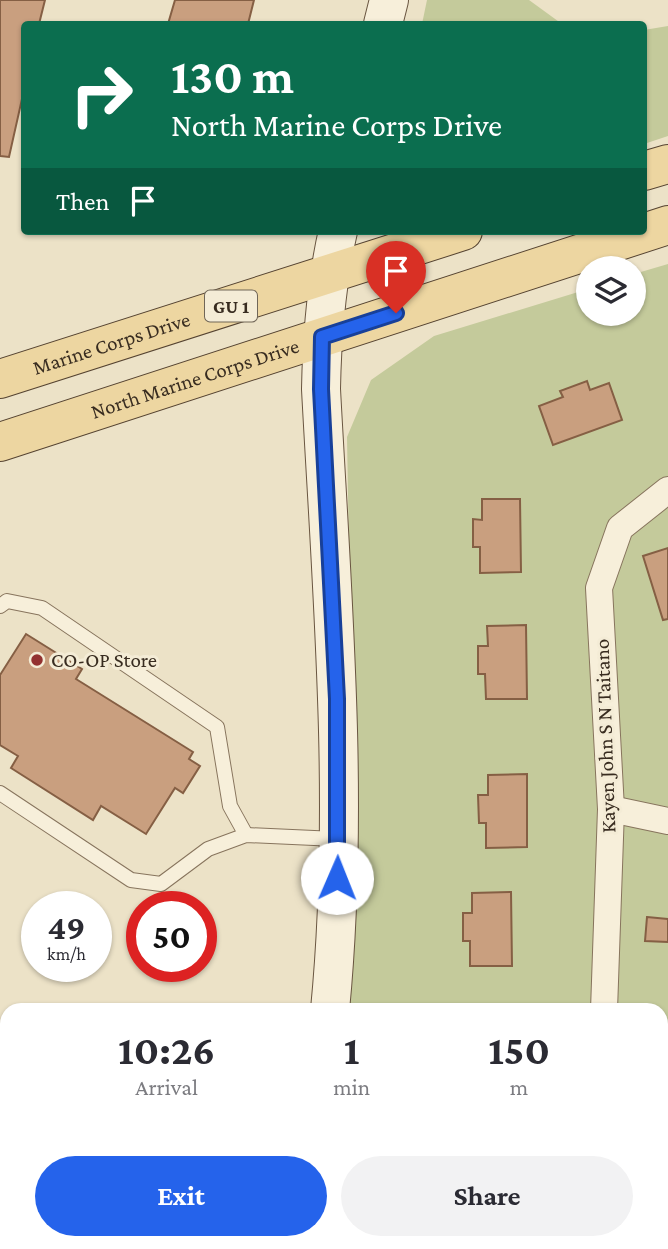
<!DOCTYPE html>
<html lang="en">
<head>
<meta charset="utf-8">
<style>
	body { margin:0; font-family:"Crimson Pro",serif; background:#f2f2f3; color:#2b2b33; height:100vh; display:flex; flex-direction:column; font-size:26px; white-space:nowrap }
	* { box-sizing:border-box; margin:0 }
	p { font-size:23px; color:#7c7c81 }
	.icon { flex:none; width:38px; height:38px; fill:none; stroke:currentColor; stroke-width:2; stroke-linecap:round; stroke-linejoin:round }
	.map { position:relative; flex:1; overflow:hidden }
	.drawer { position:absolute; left:0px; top:1003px; width:668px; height:247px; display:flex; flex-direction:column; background:#fff; border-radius:21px 21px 0 0; box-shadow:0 2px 5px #0004 }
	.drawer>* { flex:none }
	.hud { position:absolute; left:21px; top:21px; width:626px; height:214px; border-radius:7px; box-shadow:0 2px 5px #0004; background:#0b6e4f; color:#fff; overflow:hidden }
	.controls { position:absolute; left:576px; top:256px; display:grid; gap:14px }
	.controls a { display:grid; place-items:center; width:70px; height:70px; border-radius:50%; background:#fff; box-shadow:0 2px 5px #0004; font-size:35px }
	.speed { position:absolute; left:21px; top:891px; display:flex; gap:14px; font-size:35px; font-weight:700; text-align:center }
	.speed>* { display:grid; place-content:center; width:91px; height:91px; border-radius:50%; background:#fff; box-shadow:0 2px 5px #0004; line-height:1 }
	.speed small { font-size:18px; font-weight:400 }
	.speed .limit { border:10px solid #d22; background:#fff; color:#111 }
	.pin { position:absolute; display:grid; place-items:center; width:60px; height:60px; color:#fff; margin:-72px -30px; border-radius:50% 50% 50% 0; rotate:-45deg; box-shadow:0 0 7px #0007 }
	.pin .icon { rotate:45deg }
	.me { position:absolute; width:77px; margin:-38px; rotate:1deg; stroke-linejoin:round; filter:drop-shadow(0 0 5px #0008) }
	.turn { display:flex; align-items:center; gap:24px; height:147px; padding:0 35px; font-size:32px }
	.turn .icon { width:91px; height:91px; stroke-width:2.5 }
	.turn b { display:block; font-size:49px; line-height:60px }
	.then { display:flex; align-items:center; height:66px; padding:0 35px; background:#0003; gap:14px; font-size:26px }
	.eta { display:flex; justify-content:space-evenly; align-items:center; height:119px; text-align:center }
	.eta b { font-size:42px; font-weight:700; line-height:49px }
	.button { display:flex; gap:14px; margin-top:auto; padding:14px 35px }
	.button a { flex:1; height:80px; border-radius:42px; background:#2563eb; color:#fff; font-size:28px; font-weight:700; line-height:80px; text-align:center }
	.button a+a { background:#f2f2f3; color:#2b2b33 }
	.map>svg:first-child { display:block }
	.green { fill:#c4ca9b }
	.building { fill:#c99f7f; stroke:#855f44; stroke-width:2 }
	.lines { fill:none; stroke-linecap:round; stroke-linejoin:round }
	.lane-casing { stroke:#87745d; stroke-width:16 }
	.street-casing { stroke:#87745d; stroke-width:28 }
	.secondary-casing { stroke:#695540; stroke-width:40 }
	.primary-casing { stroke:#554331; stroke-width:40 }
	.lane { stroke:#f7efda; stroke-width:14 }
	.street { stroke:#f7efda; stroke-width:26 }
	.secondary { stroke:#f7efda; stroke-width:38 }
	.primary { stroke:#edd6a1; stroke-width:38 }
	.route-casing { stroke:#184099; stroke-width:18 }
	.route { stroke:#2563eb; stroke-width:12 }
	.poi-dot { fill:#933130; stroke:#f4ecd6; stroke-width:2.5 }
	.labels { text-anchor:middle; stroke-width:6; stroke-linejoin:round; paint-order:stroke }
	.shield { fill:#f4ecd6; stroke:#706657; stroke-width:2 }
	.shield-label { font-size:19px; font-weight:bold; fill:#382c20 }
	.street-label { font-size:21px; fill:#382c20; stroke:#f4ecd6 }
	.poi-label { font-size:21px; fill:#382c20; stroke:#f4ecd6; text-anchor:start }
</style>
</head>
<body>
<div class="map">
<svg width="668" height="1249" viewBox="0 0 668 1249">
	<rect width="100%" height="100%" fill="#ece2c7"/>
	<g class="green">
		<path d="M427,0H529L562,24H422Z"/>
		<path d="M668,26V136L644,144V30Z"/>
		<path d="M668,264V1249H326L327,1242H662V1010H345L349,551L347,437L371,380L434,336L588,289V313H634V274Z"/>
	</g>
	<g class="building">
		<path d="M0,0H45L39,24H24V90L9,157L0,156Z"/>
		<path d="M175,0H254L248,24H168Z"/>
		<path d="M587,381L590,390L609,383L622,420L553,445L539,406L563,397L560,391Z"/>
		<path d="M482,499H520L521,572L480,573V547H473V519L482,520Z"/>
		<path d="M668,548V619L663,620L643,556Z"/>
		<path d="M526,625L527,699H486L485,674H478V646H488L487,626Z"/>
		<path d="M26,634L82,669L76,679L193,752L189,759L200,766L183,793L175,788L146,834L101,806L93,820L11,768L18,756L0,745V675Z"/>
		<path d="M527,774V847L486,848V823H479L478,795H488V775Z"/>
		<path d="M511,892L512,966H470V941H463V913H472V893Z"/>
		<path d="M647,917L668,919V942L645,941Z"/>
	</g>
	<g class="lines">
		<defs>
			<g id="lane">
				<path d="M0,606L7,601L42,608L217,727L230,806L246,835"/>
				<path d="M0,793L131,880L161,884L208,849L246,835L336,839"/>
			</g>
			<g id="street">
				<path d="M611,809L668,821"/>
				<path d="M604,1010L611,809L599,588L620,528L668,490"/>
				<path d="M0,1181L7,1189"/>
				<path d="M59,1242L64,1249"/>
			</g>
			<g id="secondary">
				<path d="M383,24L389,0"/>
				<path d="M330,1010C350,804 332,595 321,389C322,335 326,284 338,231"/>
				<path d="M300,1249L301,1242"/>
			</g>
			<g id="primary">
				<path d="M644,171L668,164"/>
				<path id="s1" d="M0,379L463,231"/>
				<path id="s2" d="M0,442L668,225"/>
			</g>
		</defs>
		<use href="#lane" class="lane-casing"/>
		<use href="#street" class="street-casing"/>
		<use href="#secondary" class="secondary-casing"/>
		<use href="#primary" class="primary-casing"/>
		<use href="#lane" class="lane"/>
		<use href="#street" class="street"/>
		<use href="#secondary" class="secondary"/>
		<use href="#primary" class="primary"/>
	</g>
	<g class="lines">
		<defs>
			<path id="route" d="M337,878V699L321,389L322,337L396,313"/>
		</defs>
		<use href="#route" class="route-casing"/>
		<use href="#route" class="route"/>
	</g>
	<circle class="poi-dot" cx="37" cy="660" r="7"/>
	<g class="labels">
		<rect class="shield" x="205" y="290.5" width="52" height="31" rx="5"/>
		<g class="shield-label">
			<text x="231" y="313">GU 1</text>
		</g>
		<g class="street-label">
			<text dy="7" stroke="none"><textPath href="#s1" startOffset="117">Marine Corps Drive</textPath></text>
			<text dy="7" stroke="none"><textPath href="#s2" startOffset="205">North Marine Corps Drive</textPath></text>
			<text transform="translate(605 736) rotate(-92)" y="7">Kayen John S N Taitano</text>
		</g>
		<g class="poi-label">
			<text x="51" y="667">CO-OP Store</text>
		</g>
	</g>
</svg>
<div class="controls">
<a><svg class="icon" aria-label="layers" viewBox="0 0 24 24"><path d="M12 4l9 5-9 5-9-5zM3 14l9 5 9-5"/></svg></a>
</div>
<div class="speed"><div>49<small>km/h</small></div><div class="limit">50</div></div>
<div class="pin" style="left:396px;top:313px;background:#d93025"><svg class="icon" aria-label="arrive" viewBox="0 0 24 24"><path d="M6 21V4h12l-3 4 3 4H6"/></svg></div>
<svg class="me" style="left:337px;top:878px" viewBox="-20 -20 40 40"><circle r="19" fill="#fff"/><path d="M0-13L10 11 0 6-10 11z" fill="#2563eb"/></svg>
<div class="hud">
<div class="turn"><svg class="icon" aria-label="right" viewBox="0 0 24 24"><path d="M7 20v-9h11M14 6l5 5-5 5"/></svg><div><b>130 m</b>North Marine Corps Drive</div></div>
<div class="then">Then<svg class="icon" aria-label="arrive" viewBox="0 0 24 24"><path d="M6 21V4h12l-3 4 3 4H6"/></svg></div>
</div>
<section class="drawer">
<div class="eta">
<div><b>10:26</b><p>Arrival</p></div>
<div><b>1</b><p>min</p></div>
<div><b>150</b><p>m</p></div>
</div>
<div class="button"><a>Exit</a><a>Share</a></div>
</section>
</div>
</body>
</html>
